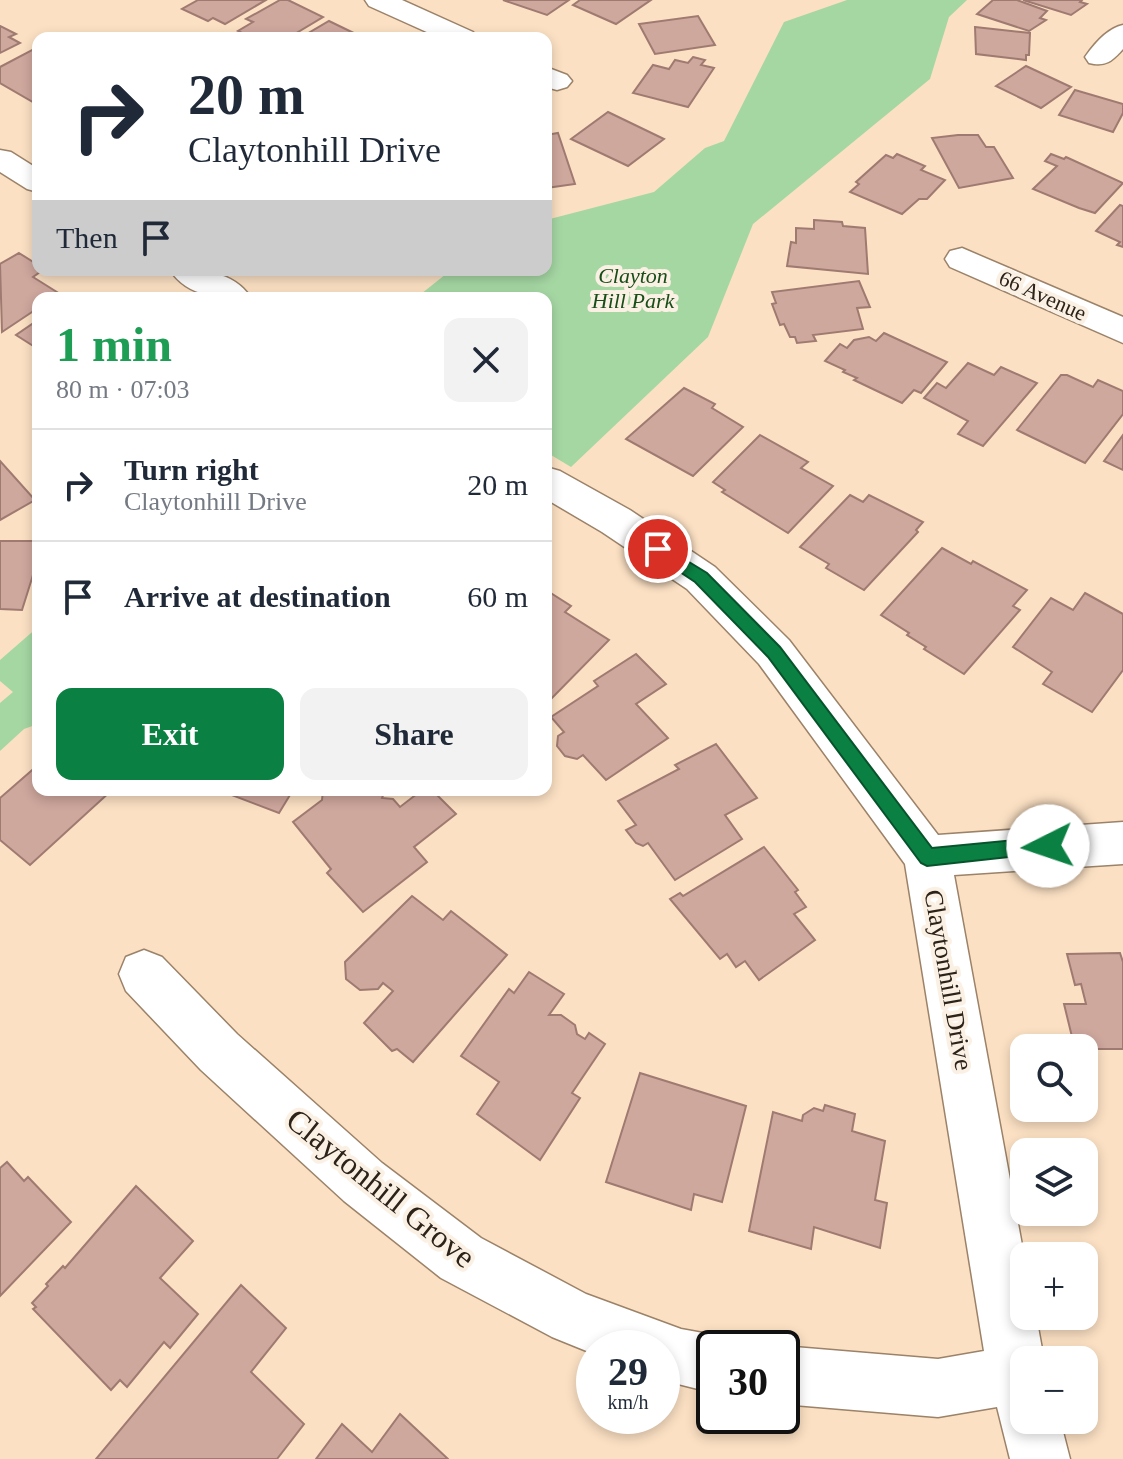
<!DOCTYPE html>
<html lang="en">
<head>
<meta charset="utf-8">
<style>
	body { margin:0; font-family:"Times New Roman",serif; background:#f2f2f3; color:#1f2937; height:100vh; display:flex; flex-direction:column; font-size:30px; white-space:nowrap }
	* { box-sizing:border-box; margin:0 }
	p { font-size:26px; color:#747a83 }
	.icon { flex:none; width:44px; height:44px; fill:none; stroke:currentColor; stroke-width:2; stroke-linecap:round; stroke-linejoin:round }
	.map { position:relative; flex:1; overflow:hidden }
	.details { position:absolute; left:32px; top:292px; width:520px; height:504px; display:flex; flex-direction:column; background:#fff; border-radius:16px; box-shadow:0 4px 12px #0003 }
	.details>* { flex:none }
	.banner { position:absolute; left:32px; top:32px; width:520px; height:244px; border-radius:16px; box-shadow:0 4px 12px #0003; background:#fff; color:#1f2937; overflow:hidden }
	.fabs { position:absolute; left:1010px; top:1034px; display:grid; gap:16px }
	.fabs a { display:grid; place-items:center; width:88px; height:88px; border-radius:16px; background:#fff; box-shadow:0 4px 12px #0003; font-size:40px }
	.speed { position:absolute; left:576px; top:1330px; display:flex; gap:16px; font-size:40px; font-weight:700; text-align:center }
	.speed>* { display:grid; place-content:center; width:104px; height:104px; border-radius:50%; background:#fff; box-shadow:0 4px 12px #0003; line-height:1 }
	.speed small { font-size:20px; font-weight:400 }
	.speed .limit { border:4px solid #111; border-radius:12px; background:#fff; color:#111 }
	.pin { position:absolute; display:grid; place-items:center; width:68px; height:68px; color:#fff; margin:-34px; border:4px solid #fff; border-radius:50%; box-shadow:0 2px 8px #0007 }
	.me { position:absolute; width:88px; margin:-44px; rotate:266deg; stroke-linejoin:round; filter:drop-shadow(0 0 6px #0008) }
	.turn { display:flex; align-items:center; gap:28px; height:168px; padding:0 24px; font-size:36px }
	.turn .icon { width:104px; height:104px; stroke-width:2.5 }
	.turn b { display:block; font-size:56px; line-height:68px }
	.then { display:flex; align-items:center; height:76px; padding:0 24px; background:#0003; gap:16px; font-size:30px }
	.round { display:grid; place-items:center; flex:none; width:84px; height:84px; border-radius:16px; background:#f2f2f3 }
	.summary { display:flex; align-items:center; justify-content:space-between; height:136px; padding:0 24px }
	h1 { font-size:48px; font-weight:600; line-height:60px; color:#1e9e55 }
	.primary-button { display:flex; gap:16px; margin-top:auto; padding:16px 24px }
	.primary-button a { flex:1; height:92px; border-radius:16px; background:#0b8043; color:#fff; font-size:32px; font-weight:600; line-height:92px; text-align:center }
	.primary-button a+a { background:#f2f2f3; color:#1f2937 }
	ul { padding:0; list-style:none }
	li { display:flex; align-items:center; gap:24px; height:112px; padding:0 24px; border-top:2px solid #e0e1e3 }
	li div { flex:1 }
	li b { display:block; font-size:30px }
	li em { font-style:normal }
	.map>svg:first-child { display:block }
	.green { fill:#a5d7a3 }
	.building { fill:#cea79d; stroke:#9f7a71; stroke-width:2 }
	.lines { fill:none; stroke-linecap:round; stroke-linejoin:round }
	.minor-casing { stroke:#9b8268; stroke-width:3 }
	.minor { fill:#fff; fill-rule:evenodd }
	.route { fill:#0b8043; stroke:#07532c; stroke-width:2 }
	.labels { text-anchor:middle; stroke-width:8; stroke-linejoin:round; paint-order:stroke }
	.far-park-label { font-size:22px; font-style:italic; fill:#174d18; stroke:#fbf0e4 }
	.far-street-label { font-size:22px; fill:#2c2218; stroke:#fbf0e4 }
	.street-label { font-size:26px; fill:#2c2218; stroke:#fbf0e4 }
	.near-street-label { font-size:32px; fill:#2c2218; stroke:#fbf0e4 }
</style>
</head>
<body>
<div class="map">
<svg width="1123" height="1459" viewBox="0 0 1123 1459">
	<rect width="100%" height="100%" fill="#fbe0c3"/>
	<g class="green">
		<path d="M847,0H967L949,17L930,79L753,224L708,337L571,467L546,452V298H416L451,270H546V220L654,192L705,148L724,141L784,22Z"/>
		<path d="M38,627V724L24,729L0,751V703L13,692L0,681V660Z"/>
	</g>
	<g class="building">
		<path d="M198,0H266L225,24L213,18L208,21L182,9Z"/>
		<path d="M280,0H288L323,17L288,38H252L238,31L253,22L246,19Z"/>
		<path d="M503,0H569L547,15Z"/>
		<path d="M580,0H651L616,24L573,5Z"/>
		<path d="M993,0H1017L1047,11L1040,18L1046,20L1029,31L977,14Z"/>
		<path d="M1023,0H1082L1080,2L1087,4L1071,15Z"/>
		<path d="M698,16L715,45L655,54L639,24Z"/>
		<path d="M329,21L364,38H300Z"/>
		<path d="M0,26L16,34L9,37L20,43L0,53Z"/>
		<path d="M975,27L1030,33L1029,55H1026V60L976,54Z"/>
		<path d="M32,50L38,53V105L0,83V67Z"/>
		<path d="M693,57L705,60L701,65L714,68L688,107L633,93L653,65L669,69L675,60L688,63Z"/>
		<path d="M1026,66L1071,87L1041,108L996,86Z"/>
		<path d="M1075,90L1123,104V113L1113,132L1059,115Z"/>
		<path d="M608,112L664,139L628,166L571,139Z"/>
		<path d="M558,133L575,184L546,188V135Z"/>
		<path d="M958,135H978L986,147H994L1013,178L959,188L932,138Z"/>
		<path d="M897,154L925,166L921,170L945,180L927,199H919L902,214L850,192L859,184L856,182L886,155L893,158Z"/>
		<path d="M1051,154L1064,159L1066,157L1123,183L1095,213L1079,208L1033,189L1057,166L1045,161Z"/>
		<path d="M1120,205L1123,206V247L1117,245L1120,242L1096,231Z"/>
		<path d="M814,220L842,222L843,226L865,228L868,274L787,266L791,242L796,243V228L814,229Z"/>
		<path d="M19,253L38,265V270H43L33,277L60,294L54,298H38V308L2,332L0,264Z"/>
		<path d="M859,281L870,307L857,308L863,329L813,335L816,341L797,343L795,337H790L784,324L780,325L772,304L776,303L772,292Z"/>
		<path d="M38,320V349L16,335Z"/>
		<path d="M884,333L947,362L921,393L914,390L902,403L854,380L857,378L843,372L845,370L825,361L840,344L847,348L854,340L869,337L876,341Z"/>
		<path d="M968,363L994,375L1001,367L1037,383L983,446L958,434L968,421L924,398L937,383L946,388Z"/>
		<path d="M1061,375H1067L1093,387L1098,380L1123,391V414L1085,463L1017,430Z"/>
		<path d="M684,388L715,404L712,408L743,427L693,476L626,439Z"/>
		<path d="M760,435L808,462L801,468L833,486L788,533L722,492L725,490L713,482Z"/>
		<path d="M1123,435V470L1104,461Z"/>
		<path d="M0,461L35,500L0,520Z"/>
		<path d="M850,495L863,502L869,495L923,522L916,530L918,532L864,590L826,568L829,564L800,547Z"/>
		<path d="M0,541H38V559L22,610L0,609Z"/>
		<path d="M942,548L971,564L973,561L1027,590L1013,606L1020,610L964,674L924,649L926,647L907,635L909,633L881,615Z"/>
		<path d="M546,590L571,606L565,612L609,640L552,698L546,694Z"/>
		<path d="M1085,593L1123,614V670L1092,712L1043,684L1052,672L1013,647L1051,598L1073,610Z"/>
		<path d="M636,654L666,684L636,704L668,738L606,780L583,755L577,759L565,756L557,746L558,736L564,732L551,717L598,686L594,681Z"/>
		<path d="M716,744L757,798L725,815L742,839L675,880L648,843L643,846L636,843L626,830L636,825L618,801L679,769L675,765Z"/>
		<path d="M38,765V790H112L30,865L0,840V798Z"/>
		<path d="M231,790H293L279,813L229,794Z"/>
		<path d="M323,790H382L384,793L382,798L393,799L400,807L422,790H432L456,814L414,847L427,862L363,912L327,873L331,869L293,822L322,800Z"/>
		<path d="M764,847L798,890L795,892L806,907L794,914L815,940L759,980L745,961L736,967L727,954L720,959L670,899L680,893L683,896Z"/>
		<path d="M412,896L443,920L451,911L507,955L413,1062L397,1049L392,1051L364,1023L393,991L383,983L378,989L360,990L346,979L345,962Z"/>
		<path d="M1120,953L1123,962V1049H1095L1093,1044L1074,1045L1064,1004H1086L1081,984L1075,985L1067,954Z"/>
		<path d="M529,972L564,994L549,1015H561L575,1025L577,1034L585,1039L589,1033L605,1044L572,1093L580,1098L540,1160L477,1114L499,1082L461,1056L509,989L514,993Z"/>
		<path d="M640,1073L746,1106L722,1202L694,1194L691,1210L606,1182Z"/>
		<path d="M825,1105L855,1114L852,1131L885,1141L875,1200L887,1203L880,1248L814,1227L811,1249L749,1231L773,1112L802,1121L803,1115L814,1108L823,1111Z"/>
		<path d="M7,1162L24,1181L28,1177L71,1222L0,1296V1168Z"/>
		<path d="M136,1186L193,1241L160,1278L198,1314L170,1348L164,1342L127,1387L120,1380L111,1390L33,1309L36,1307L32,1303L48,1286L46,1284L63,1266L65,1268Z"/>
		<path d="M241,1285L286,1328L251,1372L304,1424L277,1459H96Z"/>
		<path d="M400,1414L448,1459H316L342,1424L372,1452Z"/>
	</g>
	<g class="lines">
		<defs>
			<g id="minor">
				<path d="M365,0H402L473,32L477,38H440L369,6Z"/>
				<path d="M1123,25V49C1112,61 1106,67 1089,63L1085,57C1094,44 1108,28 1123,25Z"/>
				<path d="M546,67L567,75L572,81L567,87L557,90L546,87Z"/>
				<path d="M0,150L11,152L38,169V192L27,189L0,172Z"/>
				<path d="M962,248L1123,317V343L950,267L945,259L950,251Z"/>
				<path d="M170,270C200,270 233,270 251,298C221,298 188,298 170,270Z"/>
				<path d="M546,467L560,471L630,510L715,567L789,640L938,835L1123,822V864L954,875L1024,1256V1316H1036L1044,1360H1024V1420H1060L1070,1459H1010L997,1407L938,1417L782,1404V1348H776L782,1346L938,1359L984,1351L905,864L759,664L687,589L602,532L546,499Z"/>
				<path d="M144,950L162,957L237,1034L382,1163L481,1238L586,1294L681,1329L714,1335L735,1343L737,1348H714V1393L662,1380V1348H594V1354L552,1337L441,1278L344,1201L201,1070L126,991L119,974L126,957Z"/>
			</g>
		</defs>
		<use href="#minor" class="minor-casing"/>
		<use href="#minor" class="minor"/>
	</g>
	<path class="route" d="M658,543L707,573L780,647L932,848L1048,837L1055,839L1058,846L1055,852L927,866L921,863L768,657L695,582L653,554L650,549Z"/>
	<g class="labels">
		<g class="far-park-label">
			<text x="633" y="283">Clayton<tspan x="633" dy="25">Hill Park</tspan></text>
		</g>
		<g class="far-street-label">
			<text transform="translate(1043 295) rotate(24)" y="8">66 Avenue</text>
		</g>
		<g class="street-label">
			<text transform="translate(949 980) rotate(80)" y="9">Claytonhill Drive</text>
		</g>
		<g class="near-street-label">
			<text transform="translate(381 1188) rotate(39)" y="11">Claytonhill Grove</text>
		</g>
	</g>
</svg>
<div class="fabs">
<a><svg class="icon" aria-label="search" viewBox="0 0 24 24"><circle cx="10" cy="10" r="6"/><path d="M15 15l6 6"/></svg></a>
<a><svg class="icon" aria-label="layers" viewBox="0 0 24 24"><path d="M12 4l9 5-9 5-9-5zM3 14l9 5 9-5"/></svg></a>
<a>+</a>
<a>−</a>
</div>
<div class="speed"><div>29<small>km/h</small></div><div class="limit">30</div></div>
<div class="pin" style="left:658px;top:549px;background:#d93025"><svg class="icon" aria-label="arrive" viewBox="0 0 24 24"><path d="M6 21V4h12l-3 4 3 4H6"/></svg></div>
<svg class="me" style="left:1048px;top:846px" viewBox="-20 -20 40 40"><circle r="19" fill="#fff"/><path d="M0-13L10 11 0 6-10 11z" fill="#0b8043"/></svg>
<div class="banner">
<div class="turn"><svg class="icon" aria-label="right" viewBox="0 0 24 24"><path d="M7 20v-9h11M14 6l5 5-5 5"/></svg><div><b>20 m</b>Claytonhill Drive</div></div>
<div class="then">Then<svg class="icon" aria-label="arrive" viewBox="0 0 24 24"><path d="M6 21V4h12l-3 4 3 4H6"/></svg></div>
</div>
<section class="details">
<div class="summary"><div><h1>1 min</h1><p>80 m · 07:03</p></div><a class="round"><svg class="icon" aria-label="close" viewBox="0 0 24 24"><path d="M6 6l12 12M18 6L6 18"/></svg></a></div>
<ul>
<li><svg class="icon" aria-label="right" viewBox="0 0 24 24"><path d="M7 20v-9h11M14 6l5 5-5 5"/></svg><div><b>Turn right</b><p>Claytonhill Drive</p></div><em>20 m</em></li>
<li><svg class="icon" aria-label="arrive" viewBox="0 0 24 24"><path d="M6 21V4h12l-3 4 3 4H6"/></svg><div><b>Arrive at destination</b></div><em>60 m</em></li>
</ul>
<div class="primary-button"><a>Exit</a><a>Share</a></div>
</section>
</div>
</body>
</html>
